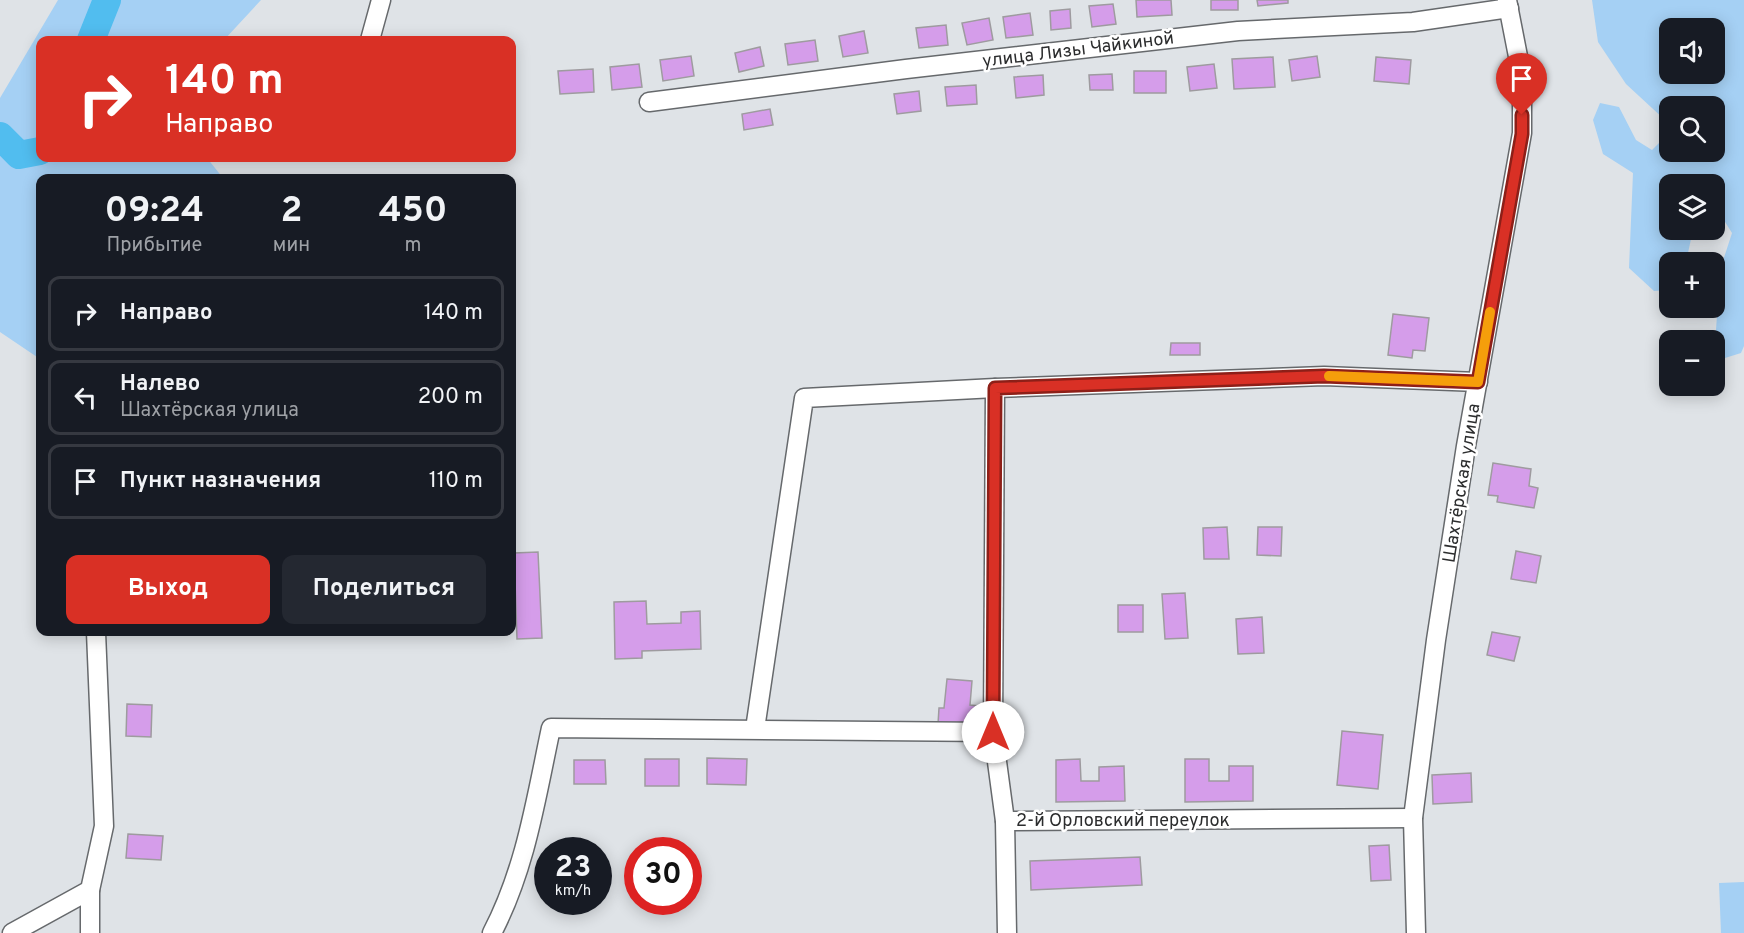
<!DOCTYPE html>
<html lang="ru">
<head>
<meta charset="utf-8">
<style>
	body { margin:0; font-family:Overpass,sans-serif; background:#242831; color:#f1f3f6; height:100vh; display:flex; flex-direction:column; font-size:22px; white-space:nowrap }
	* { box-sizing:border-box; margin:0 }
	p { font-size:20px; color:#9ea1a6 }
	.icon { flex:none; width:33px; height:33px; fill:none; stroke:currentColor; stroke-width:2; stroke-linecap:round; stroke-linejoin:round }
	.map { position:relative; flex:1; overflow:hidden }
	.details { position:absolute; left:36px; top:174px; width:480px; height:462px; display:flex; flex-direction:column; background:#171b24; border-radius:12px; box-shadow:0 3px 15px #0003 }
	.details>* { flex:none }
	.banner { position:absolute; left:36px; top:36px; width:480px; height:126px; border-radius:12px; box-shadow:0 3px 15px #0003; background:#d93025; color:#fff; overflow:hidden }
	.tools { position:absolute; left:1659px; top:18px; display:grid; gap:12px }
	.tools a { display:grid; place-items:center; width:66px; height:66px; border-radius:12px; background:#171b24; box-shadow:0 3px 15px #0003; font-size:30px }
	.speed { position:absolute; left:534px; top:837px; display:flex; gap:12px; font-size:30px; font-weight:700; text-align:center }
	.speed>* { display:grid; place-content:center; width:78px; height:78px; border-radius:50%; background:#171b24; box-shadow:0 3px 15px #0003; line-height:1 }
	.speed small { font-size:15px; font-weight:400 }
	.speed .limit { border:9px solid #d22; background:#fff; color:#111 }
	.pin { position:absolute; display:grid; place-items:center; width:51px; height:51px; color:#fff; margin:-62px -26px; border-radius:50% 50% 50% 0; rotate:-45deg; box-shadow:0 0 6px #0007 }
	.pin .icon { rotate:45deg }
	.me { position:absolute; width:66px; margin:-33px; rotate:0deg; stroke-linejoin:round; filter:drop-shadow(0 0 4px #0008) }
	.turn { display:flex; align-items:center; gap:21px; height:126px; padding:0 30px; font-size:27px }
	.turn .icon { width:78px; height:78px; stroke-width:2.5 }
	.turn b { display:block; font-size:42px; line-height:51px }
	.eta { display:flex; justify-content:space-evenly; align-items:center; height:102px; text-align:center }
	.eta b { font-size:36px; font-weight:700; line-height:42px }
	.button { display:flex; gap:12px; margin-top:auto; padding:12px 30px }
	.button a { flex:1; height:69px; border-radius:12px; background:#d93025; color:#fff; font-size:24px; font-weight:700; line-height:69px; text-align:center }
	.button a+a { background:#242831; color:#f1f3f6 }
	ul { padding:0; list-style:none }
	li { display:flex; align-items:center; gap:18px; height:75px; margin:0 12px 9px; padding:0 18px; border:3px solid #363941; border-radius:12px }
	li div { flex:1 }
	li b { display:block; font-size:22px }
	li em { font-style:normal }
	.map>svg:first-child { display:block }
	.green { fill:#a5d0f4; fill-rule:evenodd }
	.lines { fill:none; stroke-linecap:round; stroke-linejoin:round }
	.river { stroke:#51bdef; stroke-width:28 }
	.building { fill:#d59dea; stroke:#9e9b9f; stroke-width:1.5 }
	.minor-casing { stroke:#66696c; stroke-width:21 }
	.minor { stroke:#fff; stroke-width:18 }
	.route-casing { stroke:#8d1f18; stroke-width:15 }
	.route { stroke:#d93025; stroke-width:10 }
	.slow { stroke:#f59e0b; stroke-width:10 }
	.labels { text-anchor:middle; stroke-width:5; stroke-linejoin:round; paint-order:stroke }
	.street-label { font-size:18px; fill:#2c2d2e; stroke:#fff }
</style>
</head>
<body>
<div class="map">
<svg width="1744" height="933" viewBox="0 0 1744 933">
	<rect width="100%" height="100%" fill="#dfe3e7"/>
	<g class="green">
		<path d="M58,0H261L224,40H40V158H207L223,178H40V359L0,332V98Z"/>
		<path d="M1592,0H1744V346L1741,353L1725,358L1715,345L1720,270L1732,233L1722,217L1715,214L1714,184H1670V230H1693L1686,262H1670L1669,290L1654,291L1629,268L1633,173L1603,154L1593,120L1600,103L1619,107L1636,140L1652,150L1665,137V120L1626,84L1598,42ZM1670,28H1714V74H1670ZM1670,106H1714V152H1670Z"/>
		<path d="M1744,882V933H1721L1719,883Z"/>
	</g>
	<g class="lines">
		<g class="river">
			<path d="M91,40L107,0"/>
			<path d="M0,136L19,155L40,151"/>
		</g>
	</g>
	<g class="building">
		<path d="M1136,0H1171L1172,15L1137,17Z"/>
		<rect x="1211" y="0" width="27" height="10"/>
		<path d="M1257,0H1288V3L1258,6Z"/>
		<path d="M1113,4L1116,24L1092,27L1089,6Z"/>
		<path d="M1070,9L1071,28L1051,30L1050,11Z"/>
		<path d="M1030,13L1033,35L1006,38L1003,17Z"/>
		<path d="M989,18L993,40L967,45L962,23Z"/>
		<path d="M946,25L948,45L919,48L916,28Z"/>
		<path d="M864,31L868,53L843,57L839,36Z"/>
		<path d="M815,40L818,61L788,65L785,44Z"/>
		<path d="M760,47L764,66L739,72L735,53Z"/>
		<path d="M691,56L694,76L663,81L660,60Z"/>
		<path d="M1317,56L1320,77L1292,81L1289,60Z"/>
		<path d="M1273,57L1275,87L1234,89L1232,59Z"/>
		<path d="M1376,57L1411,60L1409,84L1374,81Z"/>
		<path d="M639,64L642,87L612,90L610,67Z"/>
		<path d="M1214,64L1217,88L1190,91L1187,67Z"/>
		<path d="M593,69L594,92L560,94L558,71Z"/>
		<rect x="1134" y="71" width="32" height="22"/>
		<path d="M1112,74L1113,90H1090L1089,75Z"/>
		<path d="M1043,75L1044,95L1016,98L1014,77Z"/>
		<path d="M976,85L977,104L947,106L945,87Z"/>
		<path d="M919,91L921,111L897,114L894,94Z"/>
		<path d="M770,109L773,125L744,130L742,114Z"/>
		<path d="M1393,314L1429,318L1425,351L1413,350L1412,358L1388,355Z"/>
		<path d="M1171,343H1200V355H1170Z"/>
		<path d="M1493,463L1531,469L1529,486L1538,488L1534,508L1497,502L1498,496L1488,495Z"/>
		<path d="M1227,527L1229,559H1204L1203,528Z"/>
		<path d="M1258,527H1282L1281,556L1257,555Z"/>
		<path d="M1516,551L1541,556L1536,583L1511,579Z"/>
		<path d="M538,552L542,638L517,639L514,553Z"/>
		<path d="M1185,593L1188,638L1165,639L1162,594Z"/>
		<path d="M646,601L647,624L681,623V612L700,611L701,649L642,651V658L615,659L614,602Z"/>
		<rect x="1118" y="605" width="25" height="27"/>
		<path d="M1262,617L1264,653L1238,654L1236,619Z"/>
		<path d="M1492,632L1520,637L1514,661L1487,655Z"/>
		<path d="M947,679L972,681L970,705L979,706L978,728L938,724L939,708H944Z"/>
		<path d="M127,704L152,705L151,737L126,736Z"/>
		<path d="M1342,731L1383,735L1378,789L1337,785Z"/>
		<path d="M707,758L747,759L746,785L707,784Z"/>
		<rect x="645" y="759" width="34" height="27"/>
		<path d="M1080,759L1081,781H1099V767L1124,766L1125,801L1056,802V760Z"/>
		<path d="M1185,759H1209V781H1229V766H1253V801L1185,802Z"/>
		<path d="M574,760H605L606,784H574Z"/>
		<path d="M1471,773L1472,802L1433,804L1432,775Z"/>
		<path d="M128,834L163,836L161,860L126,858Z"/>
		<path d="M1389,845L1391,880L1371,881L1369,846Z"/>
		<path d="M1140,857L1142,885L1031,890L1030,861Z"/>
	</g>
	<g class="lines">
		<defs>
			<g id="minor">
				<path d="M370,40L381,0"/>
				<path d="M649,102L906,69L1238,31L1413,22L1509,8"/>
				<path d="M755,729L804,398L995,388L1324,376L1478,382"/>
				<path d="M993,732L995,388"/>
				<path d="M1005,821L1007,933"/>
				<path d="M12,933L90,890L104,826L96,632"/>
				<path d="M90,933V890"/>
				<path d="M492,933C526,868 536,798 551,728L993,732L1005,821L1413,818"/>
				<path d="M1416,933L1413,818L1436,640L1466,446L1522,133V77L1507,0"/>
			</g>
		</defs>
		<use href="#minor" class="minor-casing"/>
		<use href="#minor" class="minor"/>
	</g>
	<g class="lines">
		<defs>
			<path id="route" d="M993,732L995,388L1324,376L1478,382L1522,134V115"/>
		</defs>
		<use href="#route" class="route-casing"/>
		<use href="#route" class="route"/>
		<path class="slow" d="M1329,376L1478,382L1490,312"/>
	</g>
	<g class="labels">
		<g class="street-label">
			<text transform="translate(1078 49) rotate(-7)" y="6">улица Лизы Чайкиной</text>
			<text transform="translate(1461 483) rotate(-81)" y="6">Шахтёрская улица</text>
			<text x="1123" y="826">2-й Орловский переулок</text>
		</g>
	</g>
</svg>
<div class="tools">
<a><svg class="icon" aria-label="sound" viewBox="0 0 24 24"><path d="M4 9h4l5-4v14l-5-4H4zM17 9q2 3 0 6"/></svg></a>
<a><svg class="icon" aria-label="search" viewBox="0 0 24 24"><circle cx="10" cy="10" r="6"/><path d="M15 15l6 6"/></svg></a>
<a><svg class="icon" aria-label="layers" viewBox="0 0 24 24"><path d="M12 4l9 5-9 5-9-5zM3 14l9 5 9-5"/></svg></a>
<a>+</a>
<a>−</a>
</div>
<div class="speed"><div>23<small>km/h</small></div><div class="limit">30</div></div>
<div class="pin" style="left:1522px;top:115px;background:#d93025"><svg class="icon" aria-label="arrive" viewBox="0 0 24 24"><path d="M6 21V4h12l-3 4 3 4H6"/></svg></div>
<svg class="me" style="left:993px;top:732px" viewBox="-20 -20 40 40"><circle r="19" fill="#fff"/><path d="M0-13L10 11 0 6-10 11z" fill="#d93025"/></svg>
<div class="banner">
<div class="turn"><svg class="icon" aria-label="right" viewBox="0 0 24 24"><path d="M7 20v-9h11M14 6l5 5-5 5"/></svg><div><b>140 m</b>Направо</div></div>
</div>
<section class="details">
<div class="eta">
<div><b>09:24</b><p>Прибытие</p></div>
<div><b>2</b><p>мин</p></div>
<div><b>450</b><p>m</p></div>
</div>
<ul>
<li><svg class="icon" aria-label="right" viewBox="0 0 24 24"><path d="M7 20v-9h11M14 6l5 5-5 5"/></svg><div><b>Направо</b></div><em>140 m</em></li>
<li><svg class="icon" aria-label="left" viewBox="0 0 24 24"><path d="M17 20v-9H6M10 6l-5 5 5 5"/></svg><div><b>Налево</b><p>Шахтёрская улица</p></div><em>200 m</em></li>
<li><svg class="icon" aria-label="arrive" viewBox="0 0 24 24"><path d="M6 21V4h12l-3 4 3 4H6"/></svg><div><b>Пункт назначения</b></div><em>110 m</em></li>
</ul>
<div class="button"><a>Выход</a><a>Поделиться</a></div>
</section>
</div>
</body>
</html>
